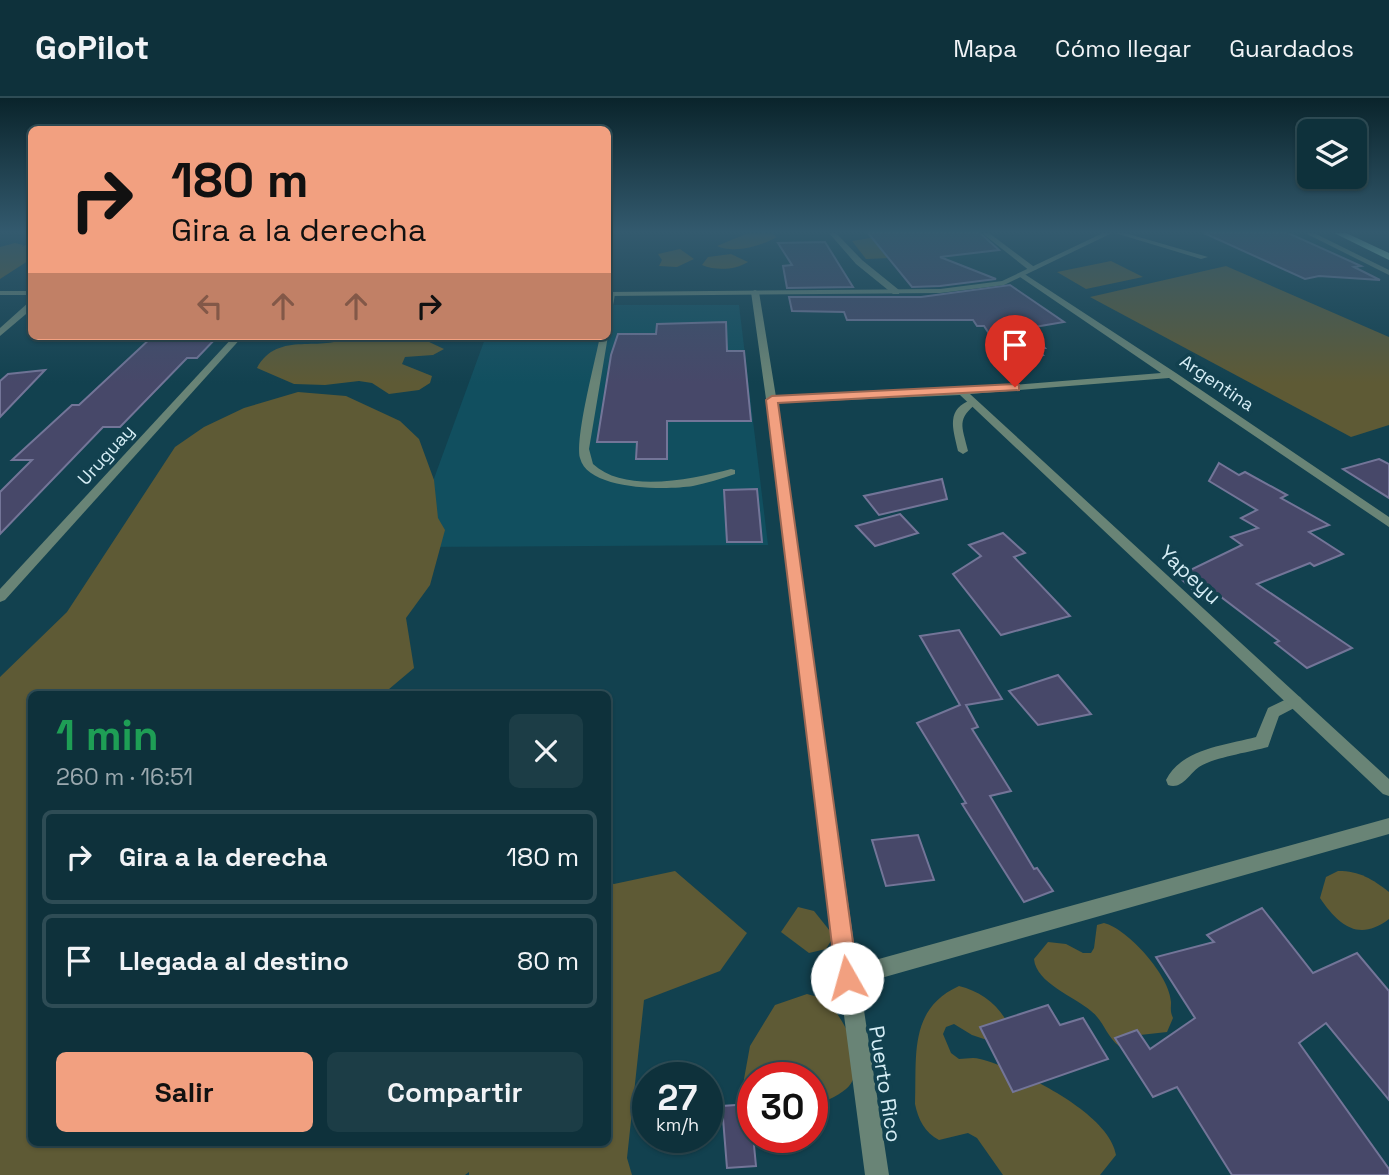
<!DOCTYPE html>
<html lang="es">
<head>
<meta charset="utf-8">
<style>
	body { margin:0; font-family:"Space Grotesk",sans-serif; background:#1c3d46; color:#f1f3f6; height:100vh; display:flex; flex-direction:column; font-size:26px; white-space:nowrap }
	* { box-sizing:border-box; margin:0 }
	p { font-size:23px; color:#9ba9af }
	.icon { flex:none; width:38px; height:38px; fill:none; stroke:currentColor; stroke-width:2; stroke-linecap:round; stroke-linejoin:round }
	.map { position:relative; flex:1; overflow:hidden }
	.drawer { position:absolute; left:28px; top:593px; width:583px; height:455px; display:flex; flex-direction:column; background:#0e313b; border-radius:10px; box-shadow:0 2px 5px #0004,0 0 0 2px #2e4c55 }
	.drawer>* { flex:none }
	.top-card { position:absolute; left:28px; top:28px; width:583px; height:214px; border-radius:10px; box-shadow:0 2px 5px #0004,0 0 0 2px #2e4c55; background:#f2a080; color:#111; overflow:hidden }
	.controls { position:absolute; left:1297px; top:21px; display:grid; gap:14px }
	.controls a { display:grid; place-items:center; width:70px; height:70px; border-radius:10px; background:#0e313b; box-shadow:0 2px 5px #0004,0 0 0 2px #2e4c55; font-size:35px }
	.speed { position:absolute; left:632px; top:964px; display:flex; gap:14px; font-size:35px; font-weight:700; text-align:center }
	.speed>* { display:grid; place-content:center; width:91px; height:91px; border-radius:50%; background:#0e313b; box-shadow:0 2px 5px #0004,0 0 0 2px #2e4c55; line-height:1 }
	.speed small { font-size:18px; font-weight:400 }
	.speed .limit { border:10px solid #d22; background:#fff; color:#111 }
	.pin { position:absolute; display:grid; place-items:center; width:60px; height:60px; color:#fff; margin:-72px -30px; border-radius:50% 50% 50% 0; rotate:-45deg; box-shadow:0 0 7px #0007 }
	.pin .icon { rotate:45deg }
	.me { position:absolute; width:77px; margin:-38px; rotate:353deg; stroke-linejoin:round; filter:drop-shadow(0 0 5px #0008) }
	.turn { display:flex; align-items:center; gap:24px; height:147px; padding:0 28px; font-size:32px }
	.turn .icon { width:91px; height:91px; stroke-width:2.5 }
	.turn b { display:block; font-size:49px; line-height:60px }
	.lanes { display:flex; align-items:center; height:66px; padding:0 28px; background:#0003; justify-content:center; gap:35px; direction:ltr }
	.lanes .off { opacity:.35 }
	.round { display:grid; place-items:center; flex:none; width:74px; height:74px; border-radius:10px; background:#1c3d46 }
	.summary { display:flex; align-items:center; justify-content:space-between; height:119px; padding:0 28px }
	h1 { font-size:42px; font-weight:700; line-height:52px; color:#1e9e55 }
	.button { display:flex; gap:14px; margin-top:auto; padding:14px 28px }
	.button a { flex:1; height:80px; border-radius:10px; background:#f2a080; color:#111; font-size:28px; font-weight:700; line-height:80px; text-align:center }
	.button a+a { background:#1c3d46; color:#f1f3f6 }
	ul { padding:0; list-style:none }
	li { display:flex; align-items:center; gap:21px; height:94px; margin:0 14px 10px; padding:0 14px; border:4px solid #2e4c55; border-radius:10px }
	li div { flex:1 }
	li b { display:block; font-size:26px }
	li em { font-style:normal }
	header { display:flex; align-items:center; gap:42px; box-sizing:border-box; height:98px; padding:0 35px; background:#0e313b; border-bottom:2px solid #2e4c55 }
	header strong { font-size:33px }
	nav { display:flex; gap:38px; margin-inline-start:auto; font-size:24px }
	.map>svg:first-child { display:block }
	.built { fill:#114f5f }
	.green { fill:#5e5a35 }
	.building { fill:#474869; stroke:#737598; stroke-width:2 }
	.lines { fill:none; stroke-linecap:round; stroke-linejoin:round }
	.service { fill:#698476; fill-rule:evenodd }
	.minor { fill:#698476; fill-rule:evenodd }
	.tertiary { fill:#698476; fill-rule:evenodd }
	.trunk { fill:#9cdabc; fill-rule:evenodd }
	.route { fill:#f2a080; stroke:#9d6853; stroke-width:2 }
	.labels { text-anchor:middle; stroke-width:7; stroke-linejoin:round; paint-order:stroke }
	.far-street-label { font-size:18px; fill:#d5edf5; stroke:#12414f }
	.street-label { font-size:21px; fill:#d5edf5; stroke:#12414f }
</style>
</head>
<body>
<header>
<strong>GoPilot</strong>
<nav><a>Mapa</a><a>Cómo llegar</a><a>Guardados</a></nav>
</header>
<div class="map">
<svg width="1389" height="1077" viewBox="0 0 1389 1077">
	<rect width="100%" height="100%" fill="#12414f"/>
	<path class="built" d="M607,207H739L768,447L409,449L486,238H607Z"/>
	<g class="green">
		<path d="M748,135H771L777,139C761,148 734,156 717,148Z"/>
		<path d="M876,139L890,160L866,161L852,143Z"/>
		<path d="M31,144V161L0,181V149L15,145L23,147L22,149Z"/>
		<path d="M680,151L694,161L677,169L659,168L662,162L658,156Z"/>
		<path d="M731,156L748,164C735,172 716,173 702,167L708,159Z"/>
		<path d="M1111,163L1143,179L1086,191L1057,174Z"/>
		<path d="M1226,168L1389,239V327L1351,339L1090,199Z"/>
		<path d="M348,238H426L427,243L444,251L433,257L405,259L402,266L432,278L430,285L419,292L389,296L372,285L359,283L325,287L294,286L257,270C278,231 324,256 348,238Z"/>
		<path d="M298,294L346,298L400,323L419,341L434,382L438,420L445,432L430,487L406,520L414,570L382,597H32V1045H607V784L614,786L675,773L747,835L720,873L644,902L627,1060L632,1077H469V1074L465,1077H0V579L67,514L175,349L204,329L244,310Z"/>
		<path d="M1338,773C1360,773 1372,781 1389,794V821C1359,844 1339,828 1320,800L1326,779Z"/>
		<path d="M798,809L814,813L834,838L826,851L809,855L781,834Z"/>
		<path d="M1104,825C1128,831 1170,878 1171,904C1171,911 1170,913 1173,920L1167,934L1140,937L1119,948C1106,938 1104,923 1091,913C1075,899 1036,885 1034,861L1048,844L1066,846L1083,855H1091L1094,850L1097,827Z"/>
		<path d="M959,888C979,893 995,904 1006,922L990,943L972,937L954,926L946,929L943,936L951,955L959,961C966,961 973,959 980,961C1019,971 1110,1015 1116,1057L1100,1077H1003L977,1040L968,1035L939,1042C925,1035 918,1021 915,1006C917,959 908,911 959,888Z"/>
		<path d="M807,896C814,898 822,900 827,904C846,922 870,970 846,991C837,999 822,1004 812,1009V980H752V1004L742,992L750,948L775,907Z"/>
	</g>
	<g class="building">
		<path d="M868,135H980L999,152L940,159L996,181L940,188L912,189Z"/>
		<path d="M1204,135H1288L1361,168L1354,169L1380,182L1319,178L1305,181Z"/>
		<path d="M825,144L853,189L787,190L783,168L792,167L778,145Z"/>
		<path d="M1010,187L1064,224L1029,230L1045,250H1038L1043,257L1004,258L984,228H977L973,222H847L844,214L792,213L789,199H921Z"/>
		<path d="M726,224L727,253H744L751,323H667V361H636L637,344H597L611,257L618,236H656L657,226Z"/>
		<path d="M153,238H218L197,260H187L120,329H103L0,436V394L32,362H12L72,307H79Z"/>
		<path d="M45,272L0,319V283L8,276Z"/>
		<path d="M1379,361L1389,366V400L1343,371Z"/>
		<path d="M1219,365L1239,377L1245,374L1287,397L1281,400L1329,427L1309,434L1343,456L1314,468L1310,465L1257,486L1352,550L1307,570L1275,545L1279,543L1217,496L1204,502L1178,478L1242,447L1231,439L1258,430L1241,420L1257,412L1209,383Z"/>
		<path d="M942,381L947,401L879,417L864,398Z"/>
		<path d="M757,391L762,444H727L724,392Z"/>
		<path d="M900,416L918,435L875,448L856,428Z"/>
		<path d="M1003,435L1025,455L1014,459L1070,518L1001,537L953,476L981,458L969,447Z"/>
		<path d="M959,532L1002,601L966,607L978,629L972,631L1011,693L990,698L1034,771L1037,770L1053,793L1024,804L962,706L966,705L917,625L960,607L920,538Z"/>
		<path d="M1058,577L1091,616L1038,627L1009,593Z"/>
		<path d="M918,737L934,782L886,788L872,742Z"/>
		<path d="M1262,810L1313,875L1357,855L1389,893V1002L1326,925L1299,945L1389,1071V1077H1232L1177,989L1153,999L1115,940L1137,932L1150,951L1195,920L1156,859L1214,844L1207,837Z"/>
		<path d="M1048,907L1060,927L1083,920L1108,961L1013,994L980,929Z"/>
		<path d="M750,1006L756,1068L727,1070L722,1008Z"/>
	</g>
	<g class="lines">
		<g class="service">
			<path d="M1115,135H1125L1208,159L1201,161Z"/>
			<path d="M1305,135H1314L1389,172V177Z"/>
			<path d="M611,194L615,196L611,219L607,222V195Z"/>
			<path d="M607,236L608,238L589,351L593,366C625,396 693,381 731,371L735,372V376C721,381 707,385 693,388C667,392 588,393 580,360C575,339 595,264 600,238Z"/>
			<path d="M973,301L978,304C956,322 962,327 968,353L963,356L958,353C953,330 945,311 973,301Z"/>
			<path d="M1295,597L1300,599L1303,603L1300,607L1279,618L1268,649C1250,654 1212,660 1199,669C1189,676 1182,692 1168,687L1166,682C1181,651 1226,647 1256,639L1268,610Z"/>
		</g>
		<g class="minor">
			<path d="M829,135H836L862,162L899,192V196H893L856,166Z"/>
			<path d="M982,135H989L1037,171L1030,173Z"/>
			<path d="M1023,175L1176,275L1389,419V429L1169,280L970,296L1389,681V698L1383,696L960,297L777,305L857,867L1389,720V736L860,886L889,1077H865L840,887L837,880L839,876L782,415L751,194L755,192L759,194L776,299L962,291L1161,275L1020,179L1019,177Z"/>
			<path d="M29,204H32V211L0,238V230Z"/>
			<path d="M234,238H243L5,502L0,504V491Z"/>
		</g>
		<g class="tertiary">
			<path d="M1103,135H1112L1004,187L940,195L607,198V194L940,191L1002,183Z"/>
			<rect x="0" y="193" width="32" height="4"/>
		</g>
		<path class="trunk" d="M1334,135H1346L1389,155V162Z"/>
	</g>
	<linearGradient id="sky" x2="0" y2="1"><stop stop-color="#0a242b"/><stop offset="0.47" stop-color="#335a6e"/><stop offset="1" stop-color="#335a6e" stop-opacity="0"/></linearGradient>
	<rect width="1389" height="285" fill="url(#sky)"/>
	<path class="route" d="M1015,286L1019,287V292L778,305L858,880L855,887L847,891L839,887L836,880L766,302L772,298Z"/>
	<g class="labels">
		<g class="far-street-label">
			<text transform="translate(1217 285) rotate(34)" y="6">Argentina</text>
			<text transform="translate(106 357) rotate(-48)" y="6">Uruguay</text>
		</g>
		<g class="street-label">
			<text transform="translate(1190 477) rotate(43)" y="7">Yapeyu</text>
			<text transform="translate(885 986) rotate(81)" y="7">Puerto Rico</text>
		</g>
	</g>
</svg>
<div class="controls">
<a><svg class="icon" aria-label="layers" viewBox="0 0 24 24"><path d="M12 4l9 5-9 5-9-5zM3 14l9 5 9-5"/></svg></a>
</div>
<div class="speed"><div>27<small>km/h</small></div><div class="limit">30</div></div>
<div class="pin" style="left:1015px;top:289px;background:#d93025"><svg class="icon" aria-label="arrive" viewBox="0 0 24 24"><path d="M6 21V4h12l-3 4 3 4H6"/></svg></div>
<svg class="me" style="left:847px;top:880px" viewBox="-20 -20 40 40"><circle r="19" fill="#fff"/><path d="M0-13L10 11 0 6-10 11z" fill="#f2a080"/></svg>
<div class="top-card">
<div class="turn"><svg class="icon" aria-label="right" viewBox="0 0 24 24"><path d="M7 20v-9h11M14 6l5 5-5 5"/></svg><div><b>180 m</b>Gira a la derecha</div></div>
<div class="lanes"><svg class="icon off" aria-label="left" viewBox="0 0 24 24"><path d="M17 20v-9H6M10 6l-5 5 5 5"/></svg><svg class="icon off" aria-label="ahead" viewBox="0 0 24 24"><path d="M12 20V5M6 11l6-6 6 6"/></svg><svg class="icon off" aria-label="ahead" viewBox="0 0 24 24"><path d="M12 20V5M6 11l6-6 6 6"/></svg><svg class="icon" aria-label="right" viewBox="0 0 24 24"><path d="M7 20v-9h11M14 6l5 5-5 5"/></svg></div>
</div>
<section class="drawer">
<div class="summary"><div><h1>1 min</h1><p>260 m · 16:51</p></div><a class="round"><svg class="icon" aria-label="close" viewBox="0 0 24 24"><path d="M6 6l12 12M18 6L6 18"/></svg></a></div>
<ul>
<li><svg class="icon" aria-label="right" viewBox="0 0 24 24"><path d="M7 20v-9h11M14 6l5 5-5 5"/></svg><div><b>Gira a la derecha</b></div><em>180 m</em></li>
<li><svg class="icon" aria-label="arrive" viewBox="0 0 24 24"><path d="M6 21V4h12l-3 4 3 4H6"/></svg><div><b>Llegada al destino</b></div><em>80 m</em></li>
</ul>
<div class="button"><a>Salir</a><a>Compartir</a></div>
</section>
</div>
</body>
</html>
